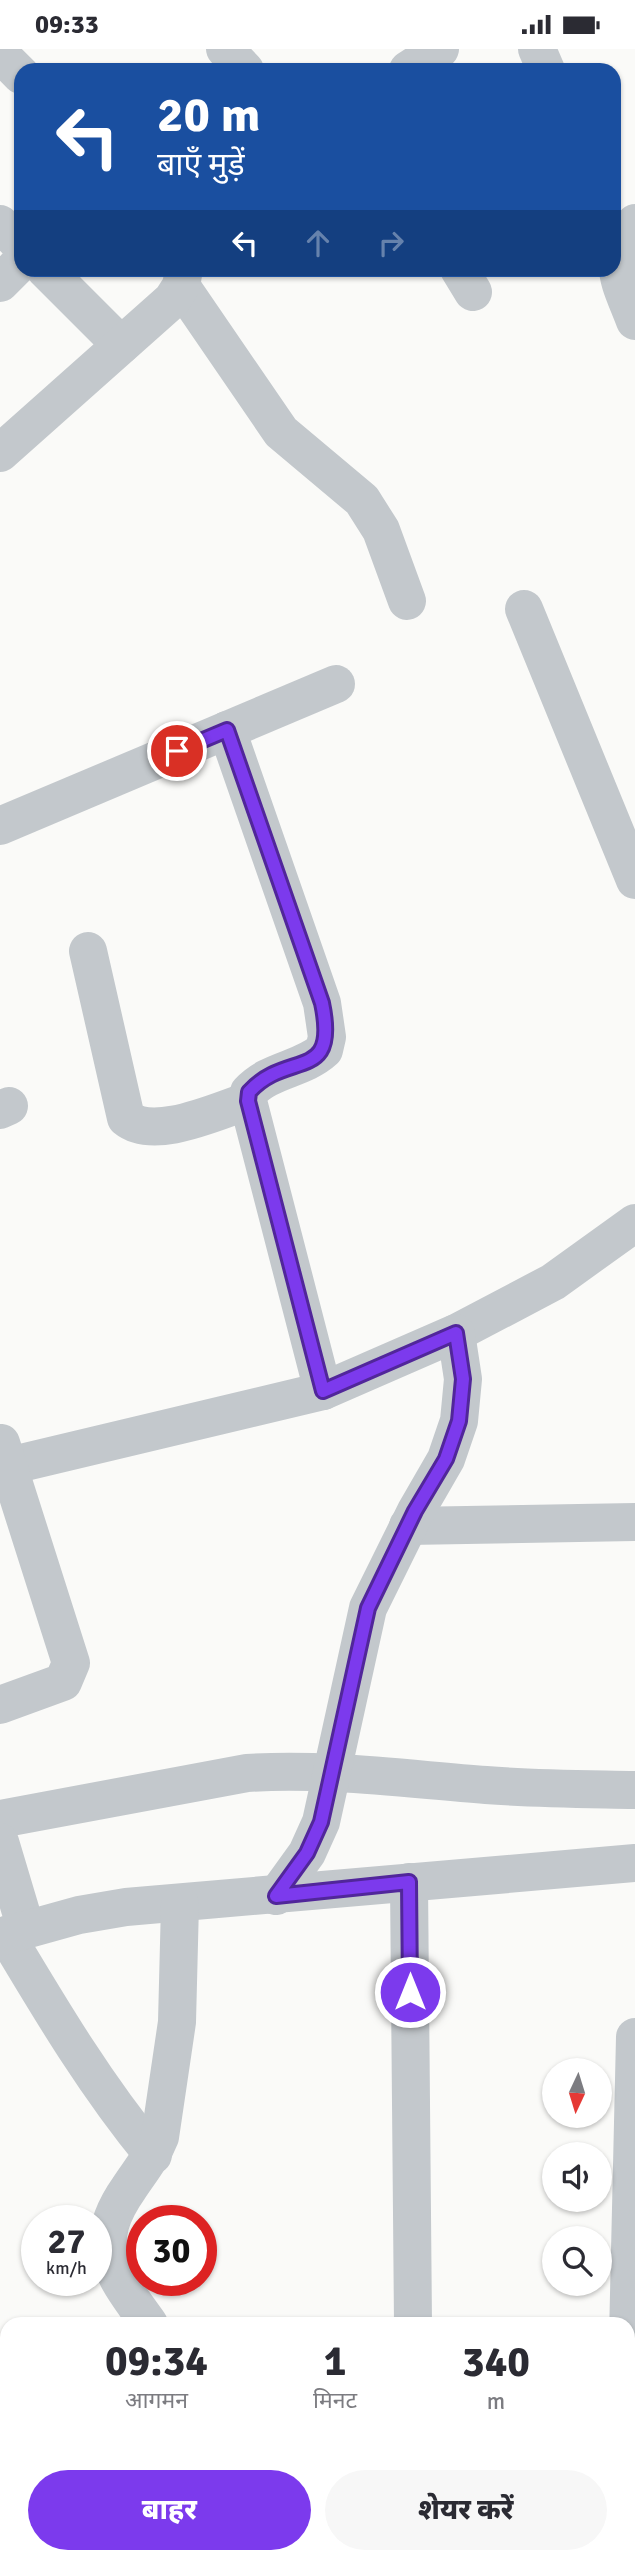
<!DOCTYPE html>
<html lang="hi">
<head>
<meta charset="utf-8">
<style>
	body { margin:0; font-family:Signika,"Noto Sans Devanagari",sans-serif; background:#f7f7f7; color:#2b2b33; height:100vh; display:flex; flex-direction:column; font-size:26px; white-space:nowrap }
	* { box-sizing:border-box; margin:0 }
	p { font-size:23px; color:#7c7c81 }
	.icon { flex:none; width:38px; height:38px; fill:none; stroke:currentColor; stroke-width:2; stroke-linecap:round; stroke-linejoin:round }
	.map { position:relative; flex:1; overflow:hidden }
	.drawer { position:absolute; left:0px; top:2268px; width:635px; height:247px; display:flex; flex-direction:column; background:#fff; border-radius:21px 21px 0 0; box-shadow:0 2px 5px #0004 }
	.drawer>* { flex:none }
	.guide { position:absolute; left:14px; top:14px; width:607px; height:214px; border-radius:21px; box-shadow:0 2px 5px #0004; background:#1a4fa0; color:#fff; overflow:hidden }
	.needle { width:46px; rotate:184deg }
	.controls { position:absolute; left:542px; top:2009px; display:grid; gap:14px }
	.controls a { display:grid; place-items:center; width:70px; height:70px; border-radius:50%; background:#fff; box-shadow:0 2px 5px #0004; font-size:35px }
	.speed { position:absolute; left:21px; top:2156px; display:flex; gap:14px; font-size:35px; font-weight:700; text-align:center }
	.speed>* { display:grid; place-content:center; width:91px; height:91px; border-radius:50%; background:#fff; box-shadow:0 2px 5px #0004; line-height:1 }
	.speed small { font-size:18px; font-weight:400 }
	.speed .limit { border:10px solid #d22; background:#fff; color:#111 }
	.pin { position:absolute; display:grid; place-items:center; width:60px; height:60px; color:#fff; margin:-30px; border:4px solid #fff; border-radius:50%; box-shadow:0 2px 7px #0007 }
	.me { position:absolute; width:77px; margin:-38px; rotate:0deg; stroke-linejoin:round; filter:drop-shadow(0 0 5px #0008) }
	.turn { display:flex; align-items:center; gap:24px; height:147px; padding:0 28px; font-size:32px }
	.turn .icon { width:91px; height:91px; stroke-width:2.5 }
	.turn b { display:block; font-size:49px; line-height:60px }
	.lanes { display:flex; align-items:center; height:66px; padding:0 28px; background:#0003; justify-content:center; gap:35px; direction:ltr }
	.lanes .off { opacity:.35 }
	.eta { display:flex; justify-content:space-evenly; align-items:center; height:119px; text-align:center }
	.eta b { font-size:42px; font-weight:800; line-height:49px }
	.primary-button { display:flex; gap:14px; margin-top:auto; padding:14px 28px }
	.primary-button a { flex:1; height:80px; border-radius:42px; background:#7c3aed; color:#fff; font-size:28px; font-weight:800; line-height:80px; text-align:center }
	.primary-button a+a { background:#f7f7f7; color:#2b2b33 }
	.status { display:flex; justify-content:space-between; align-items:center; height:49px; padding:0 35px; background:#fff; direction:ltr }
	.status svg { height:19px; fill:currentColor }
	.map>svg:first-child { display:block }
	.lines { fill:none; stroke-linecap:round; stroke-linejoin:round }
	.minor { stroke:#c3c8cc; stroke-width:38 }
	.route-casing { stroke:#51269a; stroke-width:18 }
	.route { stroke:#7c3aed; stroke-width:12 }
</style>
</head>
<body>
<div class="status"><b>09:33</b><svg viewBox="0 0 49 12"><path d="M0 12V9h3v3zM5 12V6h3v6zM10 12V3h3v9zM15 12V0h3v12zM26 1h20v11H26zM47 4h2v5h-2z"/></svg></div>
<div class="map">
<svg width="635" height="2514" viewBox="0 0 635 2514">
	<rect width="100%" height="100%" fill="#fafaf8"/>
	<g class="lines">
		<g class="minor">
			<path d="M225,0L245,21"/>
			<path d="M537,0L546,21"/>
			<path d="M0,5L21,26"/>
			<path d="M408,21L440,0"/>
			<path d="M635,174C606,215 619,230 635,272"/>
			<path d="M0,175L21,196"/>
			<path d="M45,220L121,296"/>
			<path d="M459,220L473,243"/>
			<path d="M0,234L21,213"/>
			<path d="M181,237L281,383L362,451L381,481L407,552"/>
			<path d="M0,404L172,251L181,237L184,220"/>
			<path d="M524,560L635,831"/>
			<path d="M227,681L322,954L327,988L324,1001C302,1021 270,1020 249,1043L248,1052L323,1342"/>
			<path d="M0,777L336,635"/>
			<path d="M88,902L126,1069C154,1092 217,1062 248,1052"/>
			<path d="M0,1061L9,1057"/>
			<path d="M0,1419L323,1342L456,1284L553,1233L635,1174"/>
			<path d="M408,1477L635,1473"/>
			<path d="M0,1656L63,1633L71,1614L1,1394"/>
			<path d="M0,1770L247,1724C327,1719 406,1730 486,1736C535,1740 585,1740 635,1741"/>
			<path d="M0,1793L26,1880"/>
			<path d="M409,1833L413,2275"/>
			<path d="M276,1847L307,1804L321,1773L368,1559L416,1462L446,1410L459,1372L463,1330L456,1284"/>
			<path d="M6,1886C52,1963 96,2037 153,2106"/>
			<path d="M0,1888L79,1866L126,1858L635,1814"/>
			<path d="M149,2275C113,2225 88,2197 129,2139C141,2121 152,2108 160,2088L177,1973L180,1855"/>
			<path d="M628,2288L635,1988"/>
			<path d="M628,2351L635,2368"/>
			<path d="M263,2508L265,2514"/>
		</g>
	</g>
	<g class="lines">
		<defs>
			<path id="route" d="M177,702L227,681L322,954C339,1035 288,1000 249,1043L248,1052L323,1342L456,1284L463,1330L459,1372L446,1410L415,1462L368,1559L321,1773L307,1804L276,1847L409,1833L410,1943"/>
		</defs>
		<use href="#route" class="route-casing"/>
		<use href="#route" class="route"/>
	</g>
</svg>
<div class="controls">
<a><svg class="needle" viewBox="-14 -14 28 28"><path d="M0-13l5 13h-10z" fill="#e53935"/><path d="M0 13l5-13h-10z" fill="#7c7c81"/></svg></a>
<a><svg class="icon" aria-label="sound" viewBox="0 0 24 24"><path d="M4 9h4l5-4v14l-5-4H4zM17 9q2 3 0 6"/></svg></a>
<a><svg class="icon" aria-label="search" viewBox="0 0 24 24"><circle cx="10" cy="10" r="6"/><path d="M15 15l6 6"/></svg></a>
</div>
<div class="speed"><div>27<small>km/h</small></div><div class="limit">30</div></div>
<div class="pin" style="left:177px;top:702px;background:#d93025"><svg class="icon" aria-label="arrive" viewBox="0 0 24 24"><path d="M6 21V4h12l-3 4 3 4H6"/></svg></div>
<svg class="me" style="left:410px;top:1943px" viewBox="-20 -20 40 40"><circle r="17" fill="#7c3aed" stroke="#fff" stroke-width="3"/><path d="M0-11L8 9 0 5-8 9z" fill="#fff"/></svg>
<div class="guide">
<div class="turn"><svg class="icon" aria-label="left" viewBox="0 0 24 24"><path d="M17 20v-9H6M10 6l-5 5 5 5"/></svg><div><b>20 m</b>बाएँ मुड़ें</div></div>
<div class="lanes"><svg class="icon" aria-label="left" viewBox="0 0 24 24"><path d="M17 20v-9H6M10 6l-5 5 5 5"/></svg><svg class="icon off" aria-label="ahead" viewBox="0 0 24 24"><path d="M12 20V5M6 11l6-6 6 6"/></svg><svg class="icon off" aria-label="right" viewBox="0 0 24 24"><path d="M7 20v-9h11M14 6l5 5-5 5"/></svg></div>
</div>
<section class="drawer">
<div class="eta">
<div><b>09:34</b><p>आगमन</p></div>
<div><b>1</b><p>मिनट</p></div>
<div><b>340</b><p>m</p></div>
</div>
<div class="primary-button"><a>बाहर</a><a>शेयर करें</a></div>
</section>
</div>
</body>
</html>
